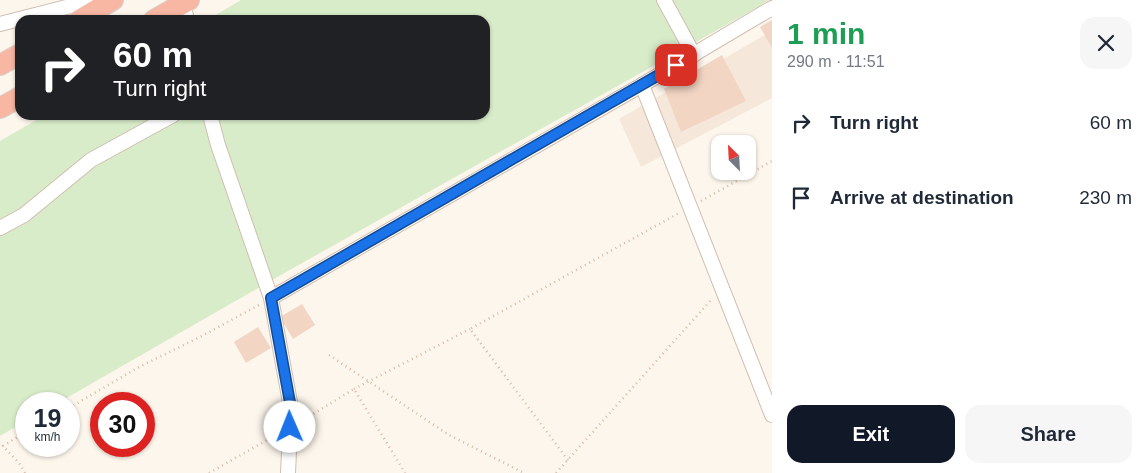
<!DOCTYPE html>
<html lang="en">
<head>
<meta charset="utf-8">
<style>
	body { margin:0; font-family:Arial,sans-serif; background:#f6f6f7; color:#1f2937; height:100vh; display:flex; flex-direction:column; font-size:19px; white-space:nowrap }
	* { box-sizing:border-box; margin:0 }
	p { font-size:16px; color:#747a83 }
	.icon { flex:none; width:28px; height:28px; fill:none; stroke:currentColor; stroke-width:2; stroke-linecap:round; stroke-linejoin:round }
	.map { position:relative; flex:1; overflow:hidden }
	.side { display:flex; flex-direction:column; background:#fff; width:375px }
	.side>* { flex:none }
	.guide { position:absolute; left:15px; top:15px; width:475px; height:105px; border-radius:15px; box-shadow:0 1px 4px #0004; background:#202124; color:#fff; overflow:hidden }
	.needle { width:32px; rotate:336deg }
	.buttons { position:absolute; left:711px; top:135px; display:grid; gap:10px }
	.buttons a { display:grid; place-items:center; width:45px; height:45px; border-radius:10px; background:#fff; box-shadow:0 1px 4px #0004; font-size:25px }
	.speed { position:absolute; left:15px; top:392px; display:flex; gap:10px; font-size:25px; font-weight:700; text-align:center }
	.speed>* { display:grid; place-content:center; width:65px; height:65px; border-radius:50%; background:#fff; box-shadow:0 1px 4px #0004; line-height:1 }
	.speed small { font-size:12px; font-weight:400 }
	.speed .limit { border:8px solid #d22; background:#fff; color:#111 }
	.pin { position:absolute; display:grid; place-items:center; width:42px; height:42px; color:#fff; margin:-21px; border-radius:10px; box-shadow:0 2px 8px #0006 }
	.me { position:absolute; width:55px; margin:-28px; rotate:359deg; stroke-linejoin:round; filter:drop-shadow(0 0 4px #0008) }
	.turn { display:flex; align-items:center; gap:18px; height:105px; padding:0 15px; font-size:22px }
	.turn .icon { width:65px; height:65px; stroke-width:2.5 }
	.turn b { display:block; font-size:35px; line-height:42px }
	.round { display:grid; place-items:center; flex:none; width:52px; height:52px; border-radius:15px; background:#f6f6f7 }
	.head { display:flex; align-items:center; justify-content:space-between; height:85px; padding:0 15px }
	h1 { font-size:30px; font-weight:600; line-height:38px; color:#1e9e55 }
	.action { display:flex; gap:10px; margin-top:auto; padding:10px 15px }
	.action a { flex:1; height:58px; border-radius:15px; background:#111827; color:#fff; font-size:20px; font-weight:600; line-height:58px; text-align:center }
	.action a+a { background:#f6f6f7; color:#1f2937 }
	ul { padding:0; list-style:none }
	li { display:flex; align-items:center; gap:15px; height:75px; padding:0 15px }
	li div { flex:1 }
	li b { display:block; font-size:19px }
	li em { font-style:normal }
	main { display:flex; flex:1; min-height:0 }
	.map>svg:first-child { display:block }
	.residential { fill:#f5e8da }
	.green { fill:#d8ecc9 }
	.building { fill:#f3d5c3 }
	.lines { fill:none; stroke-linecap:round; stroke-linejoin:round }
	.minor-casing { stroke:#d1beb0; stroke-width:16 }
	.highway-casing { stroke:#dad1cd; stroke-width:22 }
	.path { stroke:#d9b8a5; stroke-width:2.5; stroke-dasharray:1 4; stroke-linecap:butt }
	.minor { stroke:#fff; stroke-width:14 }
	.highway { stroke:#f7b7a3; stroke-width:20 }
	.route-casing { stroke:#114b97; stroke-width:12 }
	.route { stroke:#1a73e8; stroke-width:9 }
</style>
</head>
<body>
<main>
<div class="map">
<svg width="772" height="473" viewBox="0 0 772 473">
	<rect width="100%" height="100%" fill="#fdf6ec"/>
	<path class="residential" d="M772,31V98L641,167L619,119Z"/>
	<path class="green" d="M241,0H768L760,6L288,271L56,404H26V421L0,436V141L45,115H485V20H207Z"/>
	<g class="building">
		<path d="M772,20V48L760,27Z"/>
		<path d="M722,55L746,101L681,132L664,89Z"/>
		<path d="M302,304L315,325L293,339L280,317Z"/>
		<path d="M258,327L271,348L246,363L234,342Z"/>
	</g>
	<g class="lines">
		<defs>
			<g id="minor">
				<path d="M664,0L694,55"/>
				<path d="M183,3L187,20"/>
				<path d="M0,24L94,0"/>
				<path d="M642,85L772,415"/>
				<path d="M210,115L218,145L271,298L642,85L772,8"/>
				<path d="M0,228L24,215L91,160L173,115"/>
				<path d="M271,298L291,408L288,473"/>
			</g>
			<g id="highway">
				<path d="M79,20L113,0"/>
				<path d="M154,20L189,0"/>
				<path d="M0,65L20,54"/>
				<path d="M0,108L20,97"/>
			</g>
		</defs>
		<use href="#minor" class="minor-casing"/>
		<use href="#highway" class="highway-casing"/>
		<g class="path">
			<path d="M701,201L772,161"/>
			<path d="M329,355L449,435L524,473"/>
			<path d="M354,389L470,329"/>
			<path d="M69,408L139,367L200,337L259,305"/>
			<path d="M305,419L354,389L405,473"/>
			<path d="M568,460L470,329L679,213"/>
			<path d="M25,473L19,463L3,446L26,432"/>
			<path d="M209,473L276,435"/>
			<path d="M556,473L712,299"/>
		</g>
		<use href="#minor" class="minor"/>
		<use href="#highway" class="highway"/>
	</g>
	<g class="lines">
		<defs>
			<path id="route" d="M290,427L291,408L271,298L676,65"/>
		</defs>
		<use href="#route" class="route-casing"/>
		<use href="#route" class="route"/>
	</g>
</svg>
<div class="buttons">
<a><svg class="needle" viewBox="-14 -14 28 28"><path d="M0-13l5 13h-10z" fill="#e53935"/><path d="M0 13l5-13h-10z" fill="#747a83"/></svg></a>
</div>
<div class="speed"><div>19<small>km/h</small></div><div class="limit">30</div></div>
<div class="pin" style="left:676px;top:65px;background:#d93025"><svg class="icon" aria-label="arrive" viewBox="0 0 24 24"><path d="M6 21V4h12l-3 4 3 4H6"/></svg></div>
<svg class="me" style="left:290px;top:427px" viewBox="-20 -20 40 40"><circle r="19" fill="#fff"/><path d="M0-13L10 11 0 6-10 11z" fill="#1a73e8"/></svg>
<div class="guide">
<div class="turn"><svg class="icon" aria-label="right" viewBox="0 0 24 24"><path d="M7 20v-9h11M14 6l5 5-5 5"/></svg><div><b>60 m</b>Turn right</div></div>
</div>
</div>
<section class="side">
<div class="head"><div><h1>1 min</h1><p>290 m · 11:51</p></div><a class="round"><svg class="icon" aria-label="close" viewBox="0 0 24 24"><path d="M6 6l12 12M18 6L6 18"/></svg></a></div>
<ul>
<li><svg class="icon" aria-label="right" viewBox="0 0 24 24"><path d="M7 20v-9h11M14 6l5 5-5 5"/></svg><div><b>Turn right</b></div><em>60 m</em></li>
<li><svg class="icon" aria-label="arrive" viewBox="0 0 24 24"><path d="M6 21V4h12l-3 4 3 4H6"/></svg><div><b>Arrive at destination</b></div><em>230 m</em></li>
</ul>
<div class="action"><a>Exit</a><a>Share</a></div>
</section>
</main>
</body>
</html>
